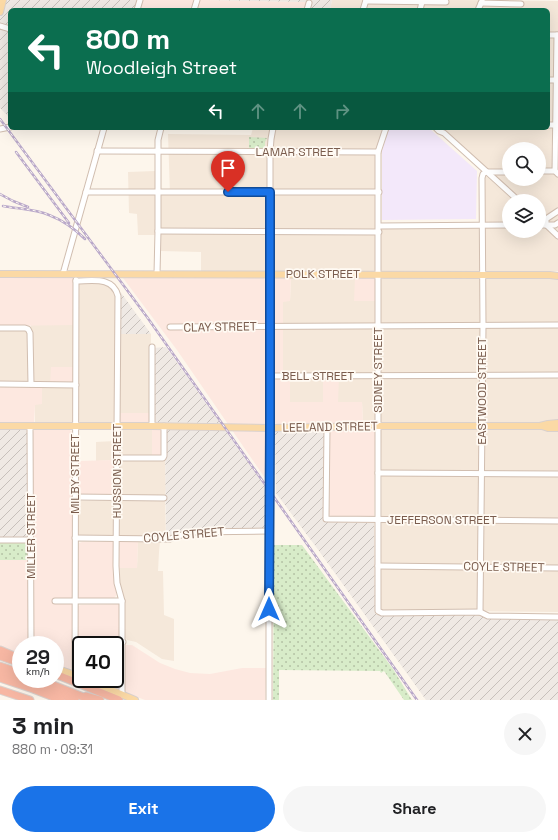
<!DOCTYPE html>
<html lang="en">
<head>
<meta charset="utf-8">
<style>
	body { margin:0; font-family:"Space Grotesk",sans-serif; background:#f6f6f6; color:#202124; height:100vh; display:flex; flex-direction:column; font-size:15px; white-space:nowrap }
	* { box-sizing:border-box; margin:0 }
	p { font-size:13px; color:#757577 }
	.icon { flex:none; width:22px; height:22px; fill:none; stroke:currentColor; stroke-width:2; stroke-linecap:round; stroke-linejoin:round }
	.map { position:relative; height:700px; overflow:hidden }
	.panel { display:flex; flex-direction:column; background:#fff; flex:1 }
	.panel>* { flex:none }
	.hud { position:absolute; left:8px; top:8px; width:542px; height:122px; border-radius:6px; box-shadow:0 4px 16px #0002; background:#0b6e4f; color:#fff; overflow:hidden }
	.buttons { position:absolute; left:502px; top:142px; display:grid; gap:8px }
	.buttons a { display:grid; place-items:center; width:44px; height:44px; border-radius:50%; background:#fff; box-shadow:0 4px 16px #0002; font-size:20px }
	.speed { position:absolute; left:12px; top:636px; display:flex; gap:8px; font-size:20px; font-weight:700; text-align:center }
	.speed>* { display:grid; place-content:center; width:52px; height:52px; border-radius:50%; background:#fff; box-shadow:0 4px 16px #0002; line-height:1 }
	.speed small { font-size:10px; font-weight:400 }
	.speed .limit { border:2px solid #111; border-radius:6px; background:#fff; color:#111 }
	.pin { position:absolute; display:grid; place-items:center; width:34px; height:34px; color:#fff; margin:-41px -17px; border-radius:50% 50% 50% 0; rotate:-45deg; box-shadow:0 0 4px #0007 }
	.pin .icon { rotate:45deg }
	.me { position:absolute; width:44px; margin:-22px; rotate:0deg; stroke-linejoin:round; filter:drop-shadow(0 0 3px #0008) }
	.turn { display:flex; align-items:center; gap:14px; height:84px; padding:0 12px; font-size:18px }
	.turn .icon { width:52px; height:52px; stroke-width:2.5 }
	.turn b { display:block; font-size:28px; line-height:34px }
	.lanes { display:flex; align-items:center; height:38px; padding:0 12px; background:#0003; justify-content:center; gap:20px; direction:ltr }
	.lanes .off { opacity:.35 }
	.round { display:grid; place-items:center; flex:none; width:42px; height:42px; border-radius:21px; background:#f6f6f6 }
	.head { display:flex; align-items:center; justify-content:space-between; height:68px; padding:0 12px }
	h1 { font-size:24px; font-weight:600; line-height:30px }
	.primary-button { display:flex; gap:8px; margin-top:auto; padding:8px 12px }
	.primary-button a { flex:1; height:46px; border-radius:24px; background:#1a73e8; color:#fff; font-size:16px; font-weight:600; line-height:46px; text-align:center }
	.primary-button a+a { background:#f6f6f6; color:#202124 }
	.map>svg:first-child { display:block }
	.residential { fill:#f5e8da; fill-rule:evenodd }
	.commercial { fill:#fde8e0 }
	.industrial { fill:url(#industrial-furrows) }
	.education { fill:#f3e8fa }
	.grass { fill:url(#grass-dots) }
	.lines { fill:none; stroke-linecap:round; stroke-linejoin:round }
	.minor-casing { stroke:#d1beb0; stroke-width:7 }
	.major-casing { stroke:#dad1cd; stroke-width:8 }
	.highway-casing { stroke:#dad1cd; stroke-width:9 }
	.minor { stroke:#fff; stroke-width:5 }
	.major { stroke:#fbd9a5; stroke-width:6 }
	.highway { stroke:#f7b7a3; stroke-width:7 }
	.rail-casing { stroke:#b9a8c9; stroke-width:2.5 }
	.rail { stroke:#fffaf3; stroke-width:1; stroke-dasharray:3; stroke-linecap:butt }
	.route-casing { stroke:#114b97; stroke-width:10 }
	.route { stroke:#1a73e8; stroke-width:7 }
	.labels { text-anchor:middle; stroke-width:3.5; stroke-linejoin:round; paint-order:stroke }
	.street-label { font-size:12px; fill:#7a5c4d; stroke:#fffaf3 }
</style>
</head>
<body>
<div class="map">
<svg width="558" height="700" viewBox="0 0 558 700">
	<defs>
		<pattern id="industrial-furrows" width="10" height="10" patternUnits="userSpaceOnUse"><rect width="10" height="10" fill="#efe9e4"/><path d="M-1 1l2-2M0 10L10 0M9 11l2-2" fill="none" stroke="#c7c0bb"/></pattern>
		<pattern id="grass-dots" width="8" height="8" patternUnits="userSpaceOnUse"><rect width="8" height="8" fill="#d8ecc9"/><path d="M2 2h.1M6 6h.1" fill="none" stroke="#b4c2a5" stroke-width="1.8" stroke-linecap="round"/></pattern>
	</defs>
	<rect width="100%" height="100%" fill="#fdf6ec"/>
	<g class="residential">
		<path d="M332,0H459L558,1V232L539,215V201H523L446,132L444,128H548V10H330ZM509,149H539V179H509Z"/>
		<path d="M253,128H383L377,150L376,228H509V231H539V227H547L558,239V271L545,272L273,271L201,272V252L160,251V235H138L137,214L129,213L128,172L155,171V194H170L168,134L251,135Z"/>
		<path d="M486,176L515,201H509V224L484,223V177Z"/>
		<path d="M291,277H355L376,301L375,422L363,423L362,402H338V378L323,402H290V375H283L282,353L283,301H290Z"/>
		<path d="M448,277L558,279V612L382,610L381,608L382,482L380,397V280L384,278Z"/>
		<path d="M79,284H102L106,285L109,287L115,294V418L114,421L112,423H82L78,421L77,286Z"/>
		<path d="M31,325H74V367L50,384L33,383L31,382Z"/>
		<path d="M0,329L26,330L28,333L29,382L28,383H0Z"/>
		<path d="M120,334H151L150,413H120Z"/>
		<path d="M42,386L72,387L73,389L72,422L70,423H35V404H42Z"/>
		<path d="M122,430H152V460H165L166,489L165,496H120L118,494L119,433L120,431Z"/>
		<path d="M115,441V460L96,461V442Z"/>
		<path d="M120,499H165L166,537L80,536L79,535L78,502L79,501H113Z"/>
		<path d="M138,541H160L159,552L158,571H163L164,615L174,619V661L162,659L136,642L127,640L125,638L118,568H137Z"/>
	</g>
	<g class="commercial">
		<path d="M143,0H206L308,2L306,10H140Z"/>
		<path d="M0,276H72L74,281V325L0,326Z"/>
		<path d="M176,277H261L265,279L266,281V350L265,478L177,350L123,278Z"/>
		<path d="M278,277H291L290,301L283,302V325H277L275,324L274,322V283L275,279Z"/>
		<path d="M355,277L376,278V301H354Z"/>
		<path d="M276,328H283V375L274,374L273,371L274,331Z"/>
		<path d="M51,367H74L73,382L72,383L50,384Z"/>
		<path d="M339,378L338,402H362L363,423L276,424L274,422V382L276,379H290V402H323V379Z"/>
		<path d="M0,386H42V404L35,405L34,423H0Z"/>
		<path d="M120,413H150V420L149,422L146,423H122L120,421Z"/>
		<path d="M34,430H70L72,432V644L71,668L69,670L55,666V645H33L32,451L33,432Z"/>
		<path d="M152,430H162V456L152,457Z"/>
		<path d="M373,430L375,433L374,516L373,517L331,516L329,515L330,432L333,431Z"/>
		<path d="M115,460V493L111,495H82L79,493V461Z"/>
		<path d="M138,541L137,568H118L119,581L116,596L113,599H79L78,596L79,543L82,542Z"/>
		<path d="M0,560H29V645H21V654L0,647Z"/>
		<path d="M124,604L125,645H132L160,663L175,669L190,673L210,674L242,668H266L265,700H145L90,679H115V645H81V676L78,674L77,672L78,606L81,605Z"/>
	</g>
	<g class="industrial">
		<path d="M0,0H137L134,10H10V118L0,108Z"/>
		<path d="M206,0H332L330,10H306L307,2Z"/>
		<path d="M119,290L151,334H120Z"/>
		<path d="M166,347L220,423L154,422L153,348Z"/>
		<path d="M0,430H27L28,432L29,536L28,538H0Z"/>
		<path d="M165,430H225L266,488L265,528H262L197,529L166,537Z"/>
		<path d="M275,432H324V521L325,522L373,523H374L375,613L377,615L478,614L487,618H558V700H426L319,551L276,493Z"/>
	</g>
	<path class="education" d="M389,128H425L431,130L477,171L476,219L382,220V151Z"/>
	<g class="grass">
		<path d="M249,137L267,138L265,142V149L249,148Z"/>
		<path d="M0,541L26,542L28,543L29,560H0Z"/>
		<path d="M274,545H302L393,669L412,700H404L384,671L381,673L380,671L279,670V700H273Z"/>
	</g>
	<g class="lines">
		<defs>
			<g id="minor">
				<path d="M366,1L446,2"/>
				<path d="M481,3L521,4"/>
				<path d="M137,10L140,0"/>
				<path d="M194,10L197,0"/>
				<path d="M307,10L309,3"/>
				<path d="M363,10L366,0"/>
				<path d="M420,10L422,2"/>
				<path d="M478,10L482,1"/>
				<path d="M0,26L10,29"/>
				<path d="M548,35H558"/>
				<path d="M548,80H558"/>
				<path d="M548,125H558"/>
				<path d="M386,128L378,152V611L382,613L480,612L488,616L558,617"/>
				<path d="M436,128L439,131L444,133L519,201"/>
				<path d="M0,129L10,127"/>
				<path d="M97,151L378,152"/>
				<path d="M539,171H555L558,174"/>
				<path d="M555,171L557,35"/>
				<path d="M86,192H379"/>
				<path d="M539,218L558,236"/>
				<path d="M546,224V219L558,211"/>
				<path d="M539,225H555L558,223"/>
				<path d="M379,226L509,225"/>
				<path d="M158,231L379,232"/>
				<path d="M63,274L104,128"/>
				<path d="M157,274L158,231V140L161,128"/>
				<path d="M76,281C92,281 113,276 118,296L116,566L117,583L122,601V695"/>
				<path d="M170,327L558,325"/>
				<path d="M0,328H25L28,329L30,333L31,384"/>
				<path d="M270,376L558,375"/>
				<path d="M0,384L76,385"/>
				<path d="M30,426L31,645"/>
				<path d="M152,426V347"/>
				<path d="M327,427L326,519L558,521"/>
				<path d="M117,458H163L164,456V426"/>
				<path d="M378,473L558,474"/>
				<path d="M75,497L164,498"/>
				<path d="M75,538L163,539H170L190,532L269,531"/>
				<path d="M0,540H31"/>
				<path d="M378,566L558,568"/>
				<path d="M55,601H122"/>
				<path d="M480,612L483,325L482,178L483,174L486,172H509"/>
				<path d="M75,641L123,642"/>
				<path d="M75,675L76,280"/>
				<path d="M269,700V531L270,428V152L271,139L273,128"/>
			</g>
			<g id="major">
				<path d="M0,12L3,0"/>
				<path d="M0,274L482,275H550L558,276"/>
				<path d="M0,426H152L270,428L378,426H540L548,424L558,423"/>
				<path d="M542,426L548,428H558"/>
				<path d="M55,668L81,677"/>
				<path d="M85,679L135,700"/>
			</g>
			<g id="highway">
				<path d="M0,650L21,659"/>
				<path d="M0,656L17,662"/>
				<path d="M0,666L21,673"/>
				<path d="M0,672L25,680L75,700"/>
				<path d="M55,674L119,700"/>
				<path d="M0,678L33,689L61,700"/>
				<path d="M38,679L91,700"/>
				<path d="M0,690L30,700"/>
				<path d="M86,696L100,700"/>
			</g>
		</defs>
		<use href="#minor" class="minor-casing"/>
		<use href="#major" class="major-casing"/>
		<use href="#highway" class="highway-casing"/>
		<use href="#minor" class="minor"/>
		<use href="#major" class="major"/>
		<use href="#highway" class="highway"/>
		<defs>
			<g id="rail">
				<path d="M0,119L147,317L417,700"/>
				<path d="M16,152L69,223"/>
				<path d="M0,194L13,201L28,207"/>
				<path d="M3,206C18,209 35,209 49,215C62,220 75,229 85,239"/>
			</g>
		</defs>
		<use href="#rail" class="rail-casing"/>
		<use href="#rail" class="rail"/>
	</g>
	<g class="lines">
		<defs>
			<path id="route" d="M228,192H270V428L269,609"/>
		</defs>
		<use href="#route" class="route-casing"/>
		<use href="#route" class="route"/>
	</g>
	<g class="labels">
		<g class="street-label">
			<text x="298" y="156">LAMAR STREET</text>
			<text x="323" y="278">POLK STREET</text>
			<text transform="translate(220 327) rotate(-1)" y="4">CLAY STREET</text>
			<text transform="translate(378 370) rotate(-90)" y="4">SIDNEY STREET</text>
			<text x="318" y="380">BELL STREET</text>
			<text transform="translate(482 391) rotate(-90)" y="4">EASTWOOD STREET</text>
			<text transform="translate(330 427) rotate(-1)" y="4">LEELAND STREET</text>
			<text transform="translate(117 471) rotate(-90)" y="4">HUSSION STREET</text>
			<text transform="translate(75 474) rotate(-90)" y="4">MILBY STREET</text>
			<text x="442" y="524">JEFFERSON STREET</text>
			<text transform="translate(184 535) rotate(-5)" y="4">COYLE STREET</text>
			<text transform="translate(31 536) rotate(-90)" y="4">MILLER STREET</text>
			<text transform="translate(504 567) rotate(1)" y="4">COYLE STREET</text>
		</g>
	</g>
</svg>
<div class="buttons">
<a><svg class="icon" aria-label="search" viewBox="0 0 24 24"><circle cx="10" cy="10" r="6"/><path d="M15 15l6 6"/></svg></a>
<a><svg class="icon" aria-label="layers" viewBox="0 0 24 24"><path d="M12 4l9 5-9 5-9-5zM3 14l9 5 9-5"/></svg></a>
</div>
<div class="speed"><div>29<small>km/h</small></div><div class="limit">40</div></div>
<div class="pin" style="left:228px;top:192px;background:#d93025"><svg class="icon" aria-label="arrive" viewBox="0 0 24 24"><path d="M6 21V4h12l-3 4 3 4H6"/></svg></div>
<svg class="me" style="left:269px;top:609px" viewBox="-20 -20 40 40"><path d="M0-17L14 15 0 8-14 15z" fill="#1a73e8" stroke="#fff" stroke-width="4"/></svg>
<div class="hud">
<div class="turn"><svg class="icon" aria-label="left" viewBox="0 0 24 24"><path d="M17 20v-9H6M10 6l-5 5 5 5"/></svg><div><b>800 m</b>Woodleigh Street</div></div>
<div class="lanes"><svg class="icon" aria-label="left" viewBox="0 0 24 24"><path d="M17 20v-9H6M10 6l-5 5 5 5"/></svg><svg class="icon off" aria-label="ahead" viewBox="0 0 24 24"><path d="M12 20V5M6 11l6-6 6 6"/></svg><svg class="icon off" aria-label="ahead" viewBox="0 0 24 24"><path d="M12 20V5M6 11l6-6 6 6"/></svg><svg class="icon off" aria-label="right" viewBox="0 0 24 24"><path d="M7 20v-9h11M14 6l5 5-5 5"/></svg></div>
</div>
</div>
<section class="panel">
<div class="head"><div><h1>3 min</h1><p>880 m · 09:31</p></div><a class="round"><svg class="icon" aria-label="close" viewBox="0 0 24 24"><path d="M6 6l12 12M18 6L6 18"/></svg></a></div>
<div class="primary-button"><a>Exit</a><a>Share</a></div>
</section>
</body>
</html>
